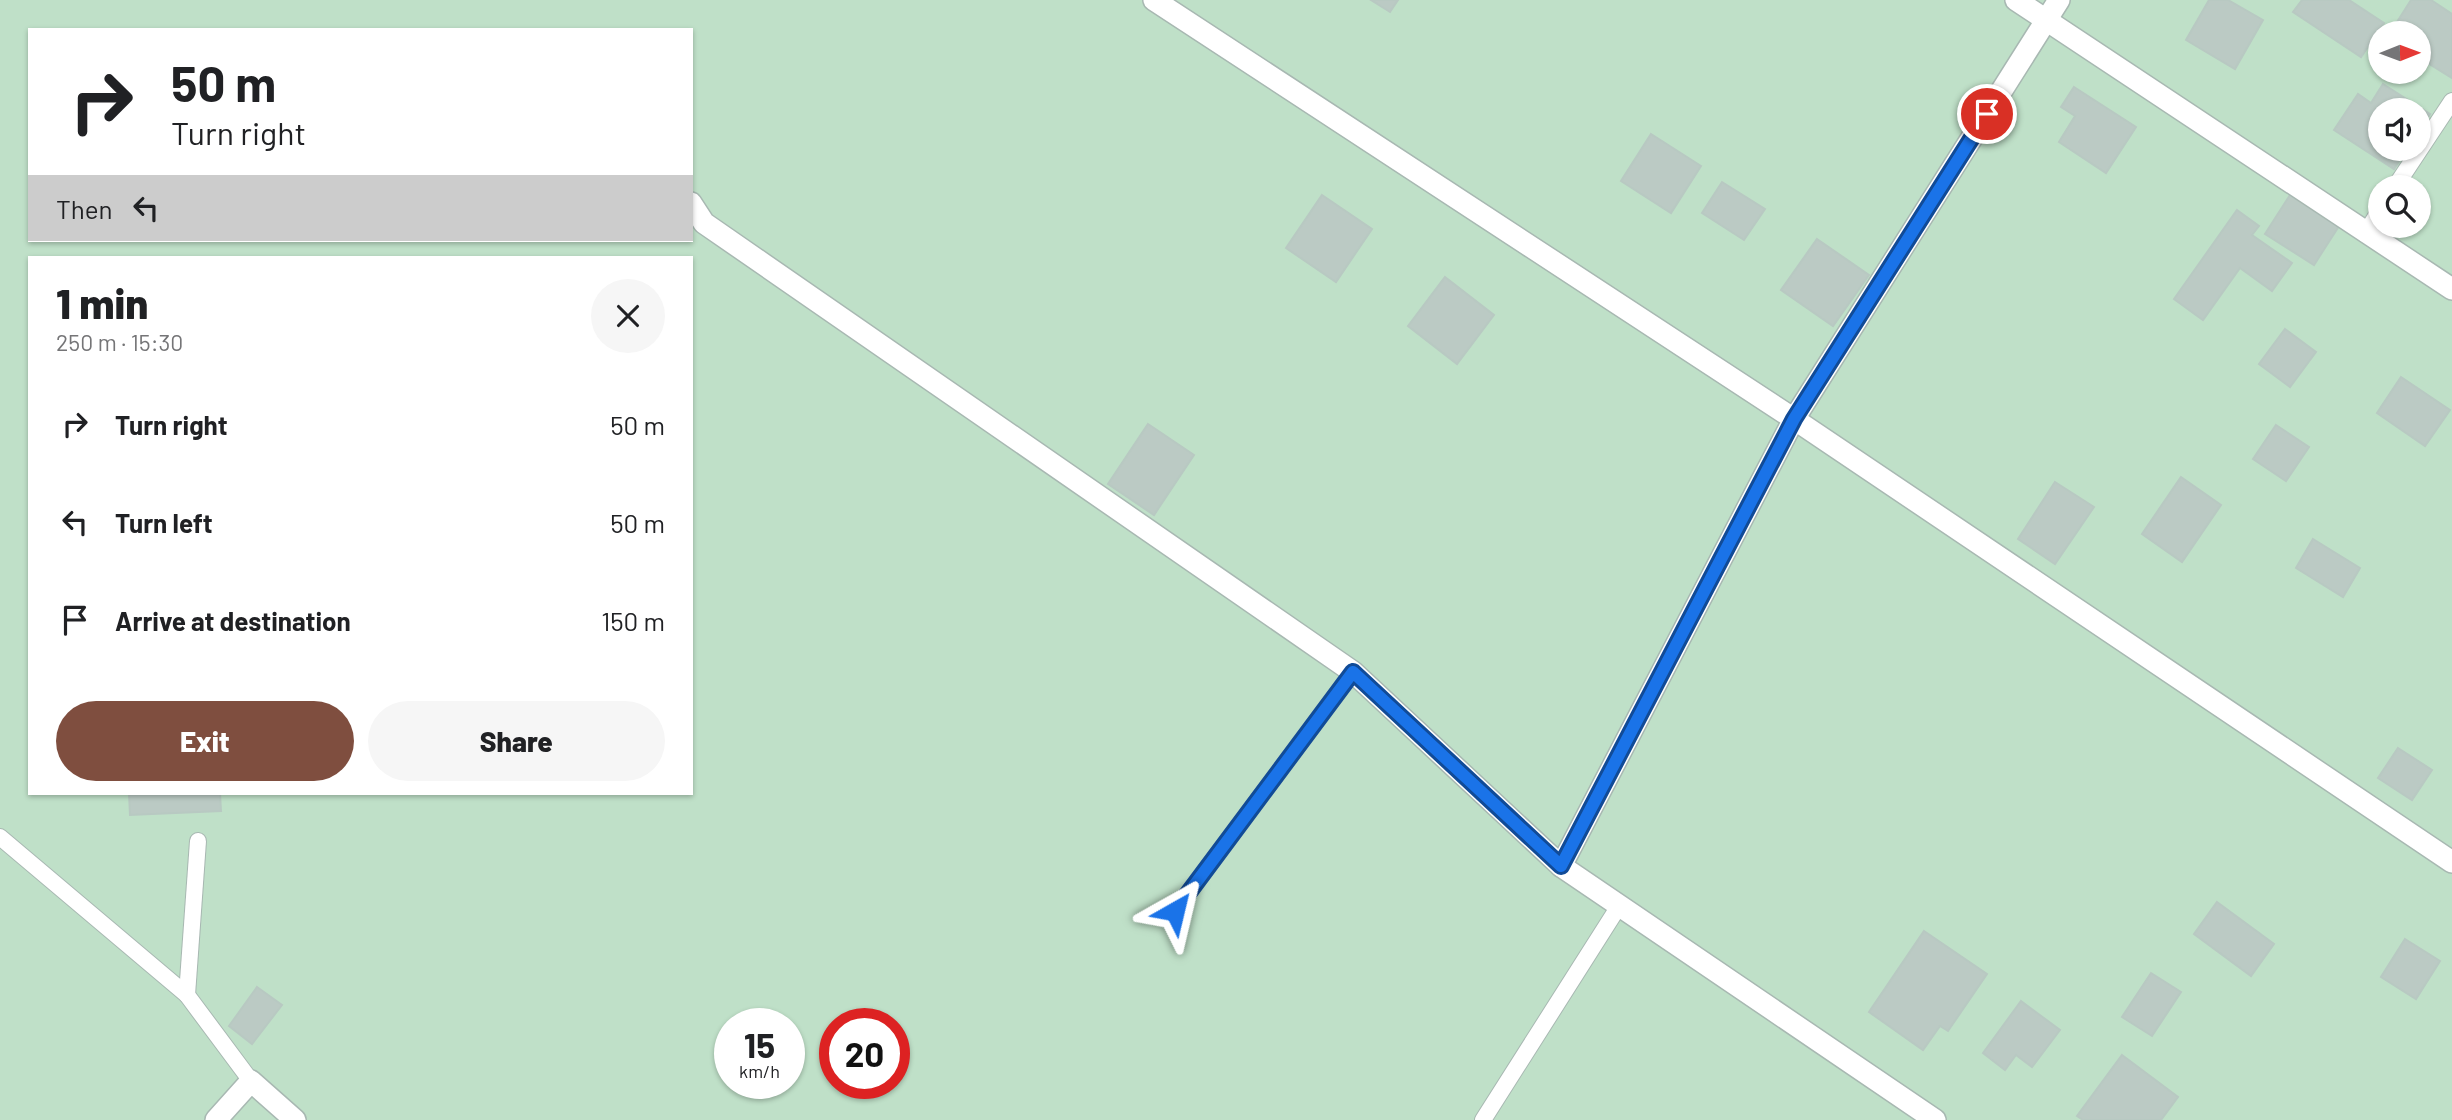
<!DOCTYPE html>
<html lang="en">
<head>
<meta charset="utf-8">
<style>
	body { margin:0; font-family:Barlow,sans-serif; background:#f6f6f6; color:#202124; height:100vh; display:flex; flex-direction:column; font-size:26px; white-space:nowrap }
	* { box-sizing:border-box; margin:0 }
	p { font-size:23px; color:#757577 }
	.icon { flex:none; width:38px; height:38px; fill:none; stroke:currentColor; stroke-width:2; stroke-linecap:round; stroke-linejoin:round }
	.map { position:relative; flex:1; overflow:hidden }
	.details { position:absolute; left:28px; top:256px; width:665px; height:539px; display:flex; flex-direction:column; background:#fff; border-radius:0px; box-shadow:0 2px 5px #0004 }
	.details>* { flex:none }
	.hud { position:absolute; left:28px; top:28px; width:665px; height:214px; border-radius:0px; box-shadow:0 2px 5px #0004; background:#fff; color:#202124; overflow:hidden }
	.needle { width:46px; rotate:89deg }
	.fabs { position:absolute; left:2368px; top:21px; display:grid; gap:14px }
	.fabs a { display:grid; place-items:center; width:63px; height:63px; border-radius:50%; background:#fff; box-shadow:0 2px 5px #0004; font-size:35px }
	.speed { position:absolute; left:714px; top:1008px; display:flex; gap:14px; font-size:35px; font-weight:700; text-align:center }
	.speed>* { display:grid; place-content:center; width:91px; height:91px; border-radius:50%; background:#fff; box-shadow:0 2px 5px #0004; line-height:1 }
	.speed small { font-size:18px; font-weight:400 }
	.speed .limit { border:10px solid #d22; background:#fff; color:#111 }
	.pin { position:absolute; display:grid; place-items:center; width:60px; height:60px; color:#fff; margin:-30px; border:4px solid #fff; border-radius:50%; box-shadow:0 2px 7px #0007 }
	.me { position:absolute; width:77px; margin:-38px; rotate:37deg; stroke-linejoin:round; filter:drop-shadow(0 0 5px #0008) }
	.turn { display:flex; align-items:center; gap:24px; height:147px; padding:0 28px; font-size:32px }
	.turn .icon { width:91px; height:91px; stroke-width:2.5 }
	.turn b { display:block; font-size:49px; line-height:60px }
	.then { display:flex; align-items:center; height:66px; padding:0 28px; background:#0003; gap:14px; font-size:26px }
	.round { display:grid; place-items:center; flex:none; width:74px; height:74px; border-radius:37px; background:#f6f6f6 }
	.summary { display:flex; align-items:center; justify-content:space-between; height:119px; padding:0 28px }
	h1 { font-size:42px; font-weight:800; line-height:52px }
	.cta { display:flex; gap:14px; margin-top:auto; padding:14px 28px }
	.cta a { flex:1; height:80px; border-radius:42px; background:#7f4e3f; color:#fff; font-size:28px; font-weight:800; line-height:80px; text-align:center }
	.cta a+a { background:#f6f6f6; color:#202124 }
	ul { padding:0; list-style:none }
	li { display:flex; align-items:center; gap:21px; height:98px; padding:0 28px }
	li div { flex:1 }
	li b { display:block; font-size:26px }
	li em { font-style:normal }
	.map>svg:first-child { display:block }
	.green { fill:#bfe0c8; fill-rule:evenodd }
	.building { fill:#bbcac4; stroke:#b8c9c2; stroke-width:2 }
	.lines { fill:none; stroke-linecap:round; stroke-linejoin:round }
	.service-casing { stroke:#a8b8b2; stroke-width:18 }
	.minor-casing { stroke:#a8b8b2; stroke-width:24 }
	.service { stroke:#fff; stroke-width:16 }
	.minor { stroke:#fff; stroke-width:21 }
	.route-casing { stroke:#114b97; stroke-width:18 }
	.route { stroke:#1a73e8; stroke-width:12 }
</style>
</head>
<body>
<div class="map">
<svg width="2452" height="1120" viewBox="0 0 2452 1120">
	<rect width="100%" height="100%" fill="#e6efeb"/>
	<path class="green" d="M0,0H2452V1120H0ZM30,30H691V240H30ZM2380,33H2418V72H2380ZM2380,110H2418V149H2380ZM2380,187H2418V226H2380ZM30,257H691V793H30ZM730,1024H789V1083H730ZM835,1024H894V1083H835Z"/>
	<g class="building">
		<path d="M1371,0H1398L1390,12Z"/>
		<path d="M2209,0H2228L2263,20L2235,69L2186,40Z"/>
		<path d="M2302,0H2349L2384,23L2361,57L2293,12Z"/>
		<path d="M2411,0H2431L2452,14V78L2418,57V33H2390Z"/>
		<path d="M2383,84L2430,114L2418,132V110H2380V149H2407L2394,169L2334,130L2358,94L2371,103Z"/>
		<path d="M2074,87L2136,127L2106,173L2059,142L2075,116L2061,107Z"/>
		<path d="M1651,134L1701,166L1671,213L1621,181Z"/>
		<path d="M1722,182L1765,209L1744,240L1702,213Z"/>
		<path d="M1322,195L1372,229L1336,282L1286,248Z"/>
		<path d="M2290,195L2339,226L2314,265L2265,234Z"/>
		<path d="M2237,210L2259,226L2252,235L2292,263L2272,291L2240,268L2203,320L2174,299Z"/>
		<path d="M1817,239L1869,275L1833,326L1781,290Z"/>
		<path d="M1445,277L1494,315L1457,364L1408,326Z"/>
		<path d="M2285,329L2316,352L2290,387L2259,364Z"/>
		<path d="M2401,377L2450,410L2425,446L2377,413Z"/>
		<path d="M1148,424L1194,455L1154,515L1108,484Z"/>
		<path d="M2276,425L2309,447L2286,481L2253,459Z"/>
		<path d="M2181,477L2221,505L2182,562L2142,534Z"/>
		<path d="M2055,482L2094,507L2055,564L2018,539Z"/>
		<path d="M2313,539L2360,568L2343,597L2296,568Z"/>
		<path d="M2398,748L2432,770L2412,800L2378,778Z"/>
		<path d="M129,793H220L221,811L130,815Z"/>
		<path d="M2217,902L2274,944L2251,976L2194,934Z"/>
		<path d="M1924,931L1987,974L1948,1031L1940,1026L1923,1050L1869,1012Z"/>
		<path d="M2405,939L2440,961L2416,999L2381,977Z"/>
		<path d="M2151,973L2181,992L2152,1036L2122,1017Z"/>
		<path d="M257,987L282,1005L252,1044L229,1026Z"/>
		<path d="M2021,1001L2060,1030L2032,1067L2016,1055L2005,1070L1983,1053Z"/>
		<path d="M2122,1055L2178,1097L2161,1120H2083L2077,1116Z"/>
	</g>
	<g class="lines">
		<defs>
			<g id="service">
				<path d="M2395,187L2452,101"/>
				<path d="M2365,234L2380,210"/>
				<path d="M0,837L187,995L251,1081"/>
				<path d="M1175,911L1353,672"/>
				<path d="M187,995L198,841"/>
				<path d="M1483,1120L1619,906"/>
			</g>
			<g id="minor">
				<path d="M1154,0L1794,419L2452,862"/>
				<path d="M2016,0L2452,289"/>
				<path d="M691,203L704,223L1353,672L1561,866"/>
				<path d="M216,1120L251,1081L295,1120"/>
				<path d="M1935,1120L1561,866L1794,419L2059,0"/>
			</g>
		</defs>
		<use href="#service" class="service-casing"/>
		<use href="#minor" class="minor-casing"/>
		<use href="#service" class="service"/>
		<use href="#minor" class="minor"/>
	</g>
	<g class="lines">
		<defs>
			<path id="route" d="M1175,911L1353,672L1561,866L1794,419L1987,114"/>
		</defs>
		<use href="#route" class="route-casing"/>
		<use href="#route" class="route"/>
	</g>
</svg>
<div class="fabs">
<a><svg class="needle" viewBox="-14 -14 28 28"><path d="M0-13l5 13h-10z" fill="#e53935"/><path d="M0 13l5-13h-10z" fill="#757577"/></svg></a>
<a><svg class="icon" aria-label="sound" viewBox="0 0 24 24"><path d="M4 9h4l5-4v14l-5-4H4zM17 9q2 3 0 6"/></svg></a>
<a><svg class="icon" aria-label="search" viewBox="0 0 24 24"><circle cx="10" cy="10" r="6"/><path d="M15 15l6 6"/></svg></a>
</div>
<div class="speed"><div>15<small>km/h</small></div><div class="limit">20</div></div>
<div class="pin" style="left:1987px;top:114px;background:#d93025"><svg class="icon" aria-label="arrive" viewBox="0 0 24 24"><path d="M6 21V4h12l-3 4 3 4H6"/></svg></div>
<svg class="me" style="left:1175px;top:911px" viewBox="-20 -20 40 40"><path d="M0-17L14 15 0 8-14 15z" fill="#1a73e8" stroke="#fff" stroke-width="4"/></svg>
<div class="hud">
<div class="turn"><svg class="icon" aria-label="right" viewBox="0 0 24 24"><path d="M7 20v-9h11M14 6l5 5-5 5"/></svg><div><b>50 m</b>Turn right</div></div>
<div class="then">Then<svg class="icon" aria-label="left" viewBox="0 0 24 24"><path d="M17 20v-9H6M10 6l-5 5 5 5"/></svg></div>
</div>
<section class="details">
<div class="summary"><div><h1>1 min</h1><p>250 m · 15:30</p></div><a class="round"><svg class="icon" aria-label="close" viewBox="0 0 24 24"><path d="M6 6l12 12M18 6L6 18"/></svg></a></div>
<ul>
<li><svg class="icon" aria-label="right" viewBox="0 0 24 24"><path d="M7 20v-9h11M14 6l5 5-5 5"/></svg><div><b>Turn right</b></div><em>50 m</em></li>
<li><svg class="icon" aria-label="left" viewBox="0 0 24 24"><path d="M17 20v-9H6M10 6l-5 5 5 5"/></svg><div><b>Turn left</b></div><em>50 m</em></li>
<li><svg class="icon" aria-label="arrive" viewBox="0 0 24 24"><path d="M6 21V4h12l-3 4 3 4H6"/></svg><div><b>Arrive at destination</b></div><em>150 m</em></li>
</ul>
<div class="cta"><a>Exit</a><a>Share</a></div>
</section>
</div>
</body>
</html>
